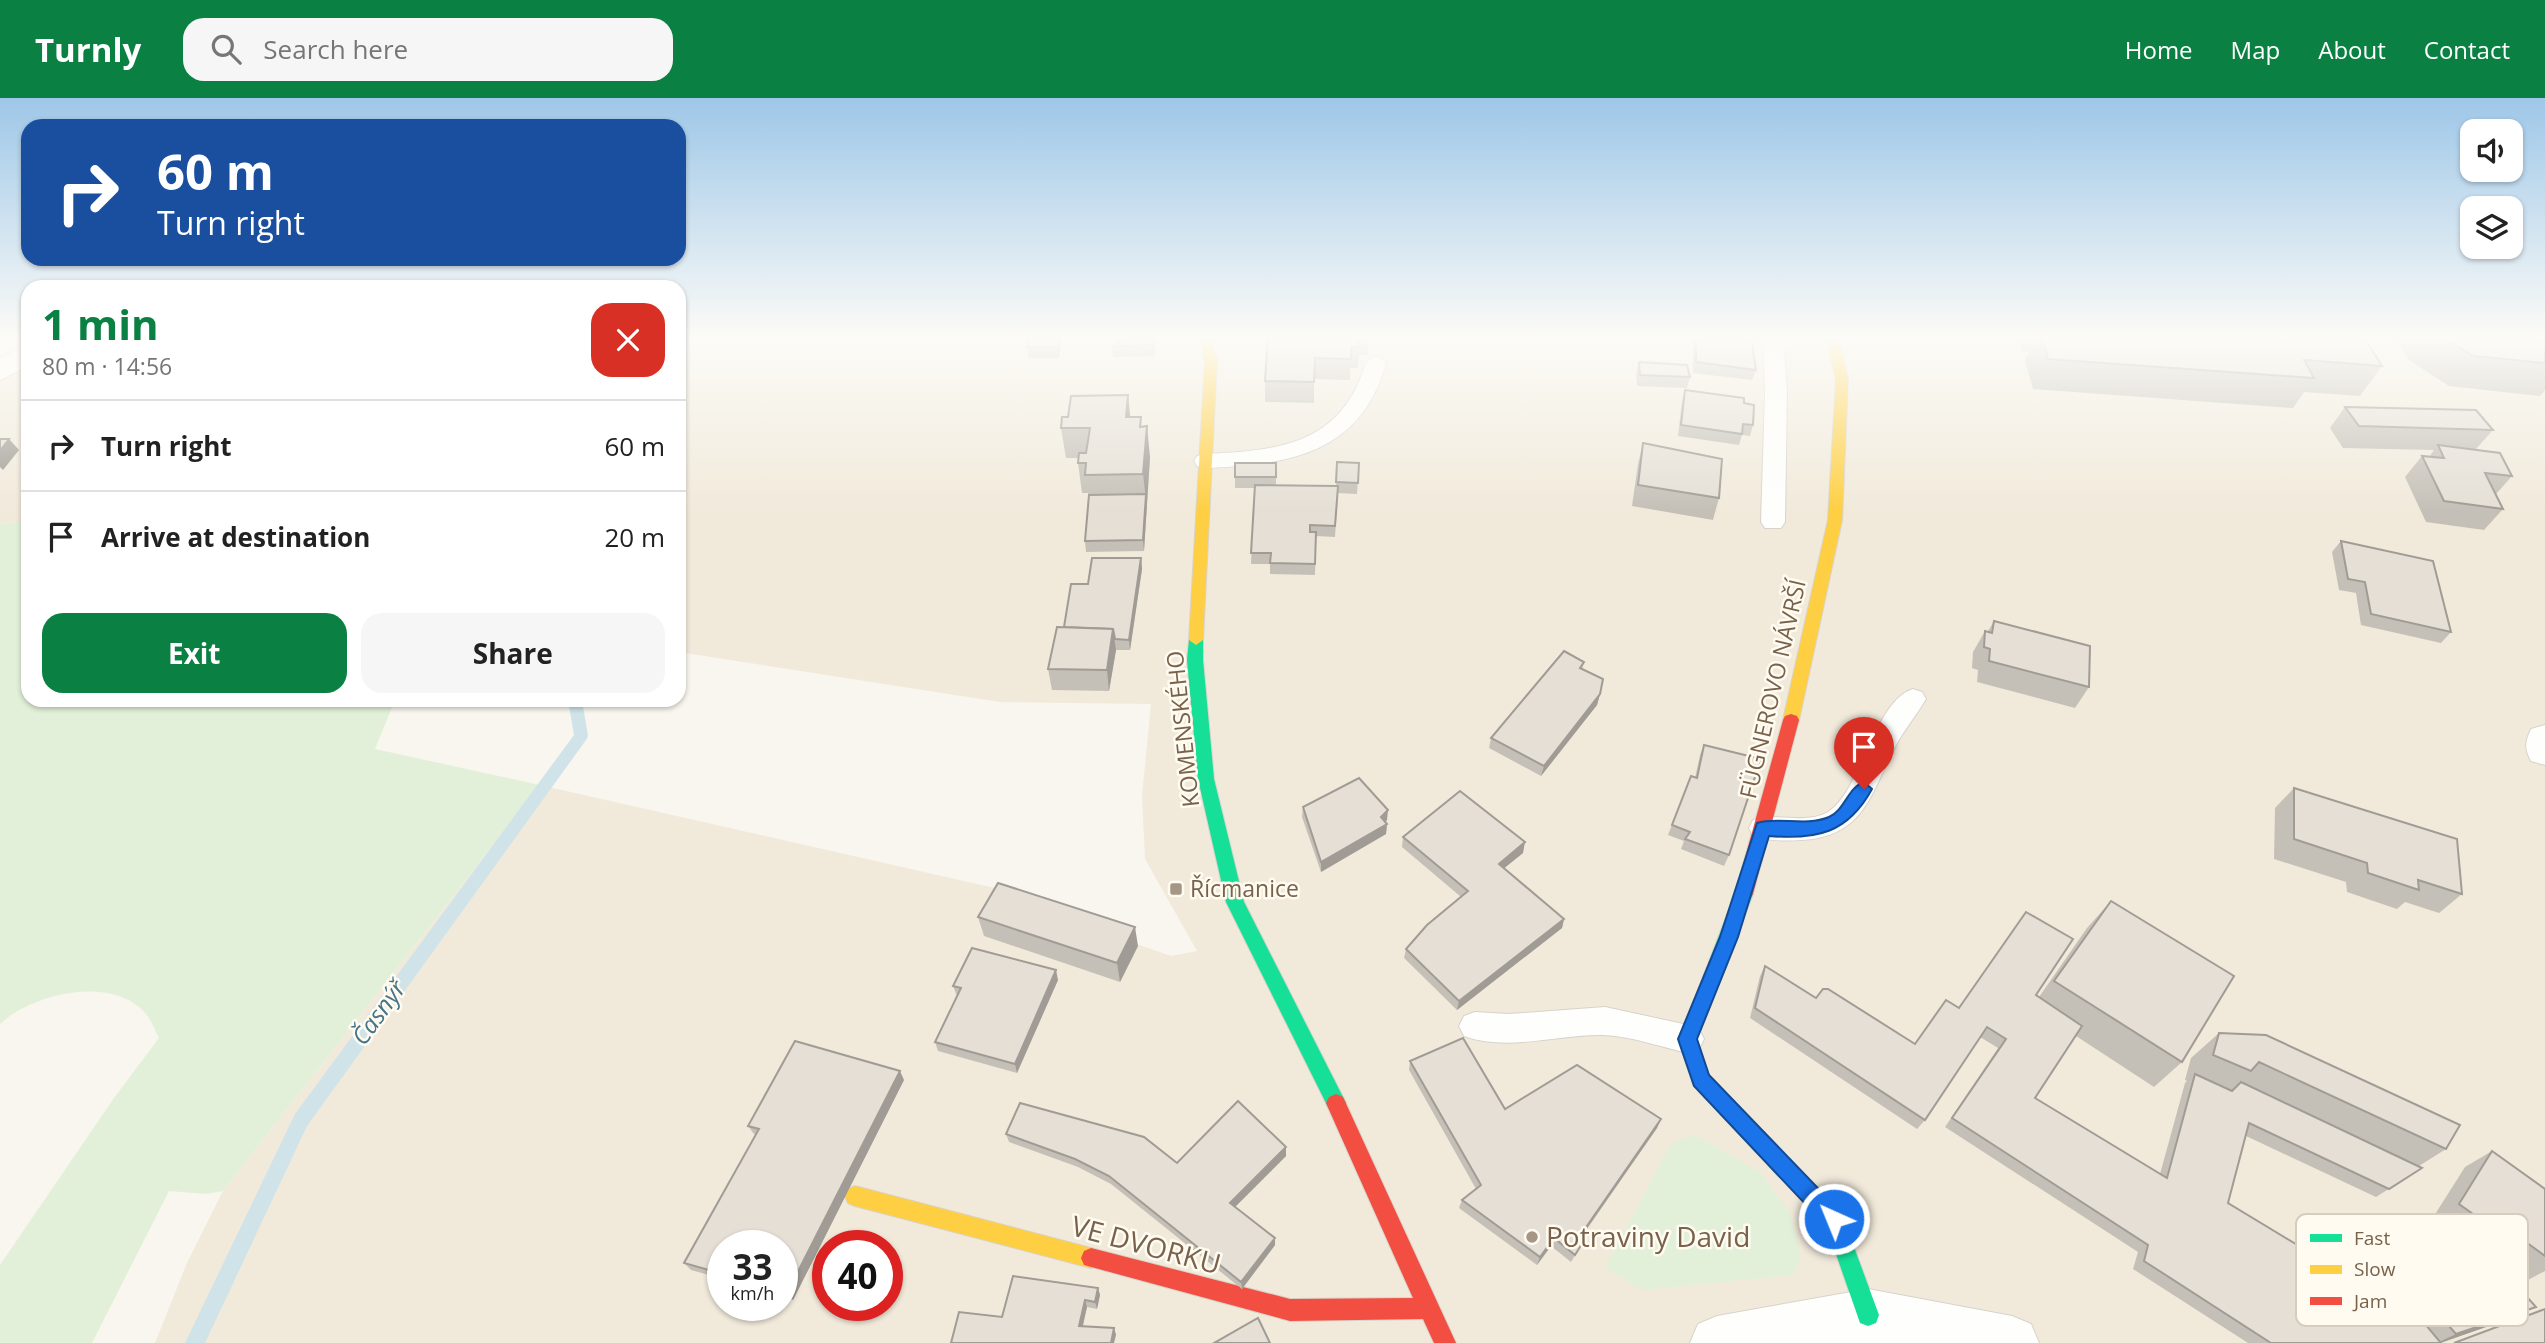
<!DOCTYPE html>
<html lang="en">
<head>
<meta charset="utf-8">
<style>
	body { margin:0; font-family:"Open Sans",sans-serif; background:#f6f6f6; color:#222; height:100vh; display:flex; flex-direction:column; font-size:26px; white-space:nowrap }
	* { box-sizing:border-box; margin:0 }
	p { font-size:23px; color:#767676 }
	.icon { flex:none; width:38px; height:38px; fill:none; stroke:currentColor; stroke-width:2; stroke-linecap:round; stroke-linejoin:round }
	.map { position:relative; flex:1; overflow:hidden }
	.side { position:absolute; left:21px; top:182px; width:665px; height:427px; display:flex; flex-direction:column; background:#fff; border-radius:21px; box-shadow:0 2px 5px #0004 }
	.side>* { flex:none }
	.banner { position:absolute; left:21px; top:21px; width:665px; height:147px; border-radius:21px; box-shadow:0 2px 5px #0004; background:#1a4fa0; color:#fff; overflow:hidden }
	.buttons { position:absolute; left:2460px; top:21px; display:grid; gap:14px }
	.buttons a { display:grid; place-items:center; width:63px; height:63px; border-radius:14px; background:#fff; box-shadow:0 2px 5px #0004; font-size:35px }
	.speed { position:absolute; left:707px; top:1132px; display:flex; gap:14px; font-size:35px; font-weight:700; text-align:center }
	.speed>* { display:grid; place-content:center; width:91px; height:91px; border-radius:50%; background:#fff; box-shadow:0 2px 5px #0004; line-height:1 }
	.speed small { font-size:18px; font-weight:400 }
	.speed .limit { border:10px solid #d22; background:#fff; color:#111 }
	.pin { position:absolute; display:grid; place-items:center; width:60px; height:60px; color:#fff; margin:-72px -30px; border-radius:50% 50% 50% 0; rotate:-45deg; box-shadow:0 0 7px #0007 }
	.pin .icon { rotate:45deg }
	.me { position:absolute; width:77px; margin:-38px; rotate:316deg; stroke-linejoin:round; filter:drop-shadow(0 0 5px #0008) }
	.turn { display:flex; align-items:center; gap:24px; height:147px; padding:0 21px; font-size:32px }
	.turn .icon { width:91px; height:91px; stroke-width:2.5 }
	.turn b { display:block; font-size:49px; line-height:60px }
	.round { display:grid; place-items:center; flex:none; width:74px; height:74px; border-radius:21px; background:#f6f6f6 }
	.overview { display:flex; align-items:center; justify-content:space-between; height:119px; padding:0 21px }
	h1 { font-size:42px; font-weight:700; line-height:52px; color:#0b8043 }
	.action { display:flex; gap:14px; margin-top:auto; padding:14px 21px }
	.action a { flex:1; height:80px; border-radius:21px; background:#0b8043; color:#fff; font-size:28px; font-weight:700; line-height:80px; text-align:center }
	.action a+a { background:#f6f6f6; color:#222 }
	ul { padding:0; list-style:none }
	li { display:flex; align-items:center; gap:21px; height:91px; padding:0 21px; border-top:2px solid #e0e0e0 }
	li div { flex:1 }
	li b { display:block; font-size:26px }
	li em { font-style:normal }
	header { display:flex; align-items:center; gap:42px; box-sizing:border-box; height:98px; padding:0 35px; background:#0b8043; color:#fff }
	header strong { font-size:33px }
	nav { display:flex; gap:38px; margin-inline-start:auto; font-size:24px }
	.search { width:490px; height:63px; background:#f6f6f6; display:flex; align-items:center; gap:18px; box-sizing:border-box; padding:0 24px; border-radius:21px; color:#767676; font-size:26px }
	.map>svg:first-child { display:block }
	.residential { fill:#f1eadb; fill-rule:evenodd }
	.green { fill:#e2f0d9 }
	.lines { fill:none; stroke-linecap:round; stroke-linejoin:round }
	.stream { fill:#cfe3e9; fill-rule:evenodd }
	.lane-casing { stroke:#d7d3cc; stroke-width:2 }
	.street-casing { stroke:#d7d3cc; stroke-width:2 }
	.fast-casing { stroke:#d8d3cb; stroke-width:2 }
	.slow-casing { stroke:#d8d3cb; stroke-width:2 }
	.jam-casing { stroke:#d8d3cb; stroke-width:2 }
	.lane { fill:#fefefc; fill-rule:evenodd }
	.street { fill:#fefefc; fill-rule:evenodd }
	.fast { fill:#16e098; fill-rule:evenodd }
	.slow { fill:#ffcf43; fill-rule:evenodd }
	.jam { fill:#f24e42; fill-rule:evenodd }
	.wall { fill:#c5c0b7; fill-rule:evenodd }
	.shaded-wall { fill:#a09c95 }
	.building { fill:#e5dfd5; stroke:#a09c95; stroke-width:2 }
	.route { fill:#1a73e8; stroke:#114b97; stroke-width:2 }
	.poi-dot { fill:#a59685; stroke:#fffbf0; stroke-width:2.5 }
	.labels { text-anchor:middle; stroke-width:5; stroke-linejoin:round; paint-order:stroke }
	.street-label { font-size:23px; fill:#78624c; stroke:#fffbf0 }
	.poi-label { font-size:23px; fill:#78624c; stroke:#fffbf0; text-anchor:start }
	.water-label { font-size:24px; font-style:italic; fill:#45758b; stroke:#fffbf0 }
	.near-poi-label { font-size:28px; fill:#78624c; stroke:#fffbf0; text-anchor:start }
	.near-street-label { font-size:28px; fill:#78624c; stroke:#fffbf0 }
	.key { fill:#fffbf0; stroke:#d6cdbf; stroke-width:2 }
	.key-label { font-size:19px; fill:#78624c }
</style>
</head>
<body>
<header>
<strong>Turnly</strong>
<div class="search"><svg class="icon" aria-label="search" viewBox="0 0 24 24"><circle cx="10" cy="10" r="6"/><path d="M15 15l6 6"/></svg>Search here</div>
<nav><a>Home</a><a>Map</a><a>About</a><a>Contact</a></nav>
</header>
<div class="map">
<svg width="2545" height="1245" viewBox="0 0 2545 1245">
	<rect width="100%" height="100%" fill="#f8f6ee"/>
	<g class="residential">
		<path d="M685,239H2545V1245H155L187,1165L223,1093L540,687L1008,793L1016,804L1171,858L1197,853L1145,761L1142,698L1151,606L1000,604L679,554V284L684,275L682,247ZM723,1148H782V1208H723ZM828,1148H887V1208H828Z"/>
		<path d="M28,242V423L0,426V260Z"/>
	</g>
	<g class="green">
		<path d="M28,423V602H395L375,651L540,687L223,1093L206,1096L169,1093L92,1245H0V1167L114,1000L159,940C155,932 151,922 146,916C112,876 32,896 0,926V426Z"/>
		<path d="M1693,1036L1760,1074L1790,1115L1801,1157L1794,1177L1641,1192L1605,1169L1671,1046Z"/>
	</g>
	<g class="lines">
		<path class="stream" d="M568,602H582L588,638L586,642L307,1028L205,1245H185L295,1016L574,637Z"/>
		<defs>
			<g id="lane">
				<path d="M1763,239H1783L1787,294L1785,424L1781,430H1765L1761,424L1765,294Z"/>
				<path d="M1376,258L1386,264C1362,356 1288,367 1205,370L1197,368L1194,363L1197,358L1205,356C1279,353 1343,346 1366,264Z"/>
				<path d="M1913,591L1922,594L1926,601C1916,618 1903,633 1894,651C1870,698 1863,739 1801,742C1785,743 1768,743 1753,738L1749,730L1753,722C1777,714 1805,727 1828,714C1862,692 1874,603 1913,591Z"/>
				<path d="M1605,909L1688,927L1699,931L1704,941L1699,951L1688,955C1661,949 1631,938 1603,937C1558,936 1508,954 1464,938L1459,928L1464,918L1475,914L1509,916Z"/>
			</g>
			<g id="street">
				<path d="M28,246V268L0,282V260Z"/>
				<path d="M2545,627V667L2531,663C2524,650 2525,644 2531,631Z"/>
				<path d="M1868,1191L2012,1218L2031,1226L2039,1245H1690L1698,1226L1717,1218Z"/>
			</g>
			<g id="fast">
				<path d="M1196,537L1203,542V562L1214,681L1244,804L1346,1005L1343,1011L1336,1014L1329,1011L1226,804L1198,681L1187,562L1189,542Z"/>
				<path d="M1744,789L1750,791L1753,796L1697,941L1709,977L1841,1114L1879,1217L1876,1225L1868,1228L1860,1225L1826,1127L1694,988L1679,941L1735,796L1738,791Z"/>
			</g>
			<g id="slow">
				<path d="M1199,239H1211L1217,262L1203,542L1196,547L1189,542L1205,262Z"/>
				<path d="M1826,239H1838L1848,281L1842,422L1799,622L1797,626H1785L1783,622L1828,422L1836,281Z"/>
				<path d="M855,1088L1091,1150L1098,1153L1101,1160L1098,1167L1091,1170L855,1108L848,1105L845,1098L848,1091Z"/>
			</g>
			<g id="jam">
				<path d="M1791,616L1797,618L1799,622L1753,796L1750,801L1744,803L1738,801L1735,796L1783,622L1785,618Z"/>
				<path d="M1336,996L1343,999L1456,1245H1434L1423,1221L1290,1223L1084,1167L1081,1160L1084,1153L1091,1150L1290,1201L1413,1200L1326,1005L1329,999Z"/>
			</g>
		</defs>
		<use href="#lane" class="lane-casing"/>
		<use href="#street" class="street-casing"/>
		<use href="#fast" class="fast-casing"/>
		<use href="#slow" class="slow-casing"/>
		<use href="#jam" class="jam-casing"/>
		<use href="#lane" class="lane"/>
		<use href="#street" class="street"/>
		<use href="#fast" class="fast"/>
		<use href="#slow" class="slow"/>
		<use href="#jam" class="jam"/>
	</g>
	<g class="wall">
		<path d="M1063,239L1058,260H1029L1027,249Z"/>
		<path d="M1120,239H1155V258L1113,259L1112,248L1119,245Z"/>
		<path d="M1268,239H1369L1368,257H1359L1358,270H1350V282L1314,281V305L1265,304V283Z"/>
		<path d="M1694,239H1751L1756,272L1752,282L1693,275V244Z"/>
		<path d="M2017,239H2364L2382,268L2360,298L2304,294L2293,310L2033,291L2025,262L2029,254H2022Z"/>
		<path d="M2394,239H2545V292L2540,298L2449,288L2409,262Z"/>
		<path d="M1639,264L1690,279L1687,290L1637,288L1636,275Z"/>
		<path d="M1685,292L1744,305L1753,327L1750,338L1742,337L1739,347L1678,338L1682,303Z"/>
		<path d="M1128,297L1130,319L1142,329L1150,359L1144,453L1086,454L1085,443L1088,401V395H1082L1078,365L1079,360H1066L1061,330L1068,319Z"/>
		<path d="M2345,309L2493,332L2475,352L2512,378L2496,396L2503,411L2484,432L2426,424L2405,379L2422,358L2429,359L2434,352L2343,350L2330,330Z"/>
		<path d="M1643,345L1719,400L1713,422L1632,408L1638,366Z"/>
		<path d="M1337,364L1359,365L1357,396L1338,395L1335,439L1316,438L1315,477L1270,476V466H1251L1254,390H1235V365H1276V387L1336,388Z"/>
		<path d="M2341,443L2451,534L2441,545L2361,527L2356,495L2339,492L2332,454Z"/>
		<path d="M1141,460L1142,471L1130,552H1116L1109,593L1052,592L1048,571L1064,529L1088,486Z"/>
		<path d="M1994,523L2089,589L2075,610L1977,584L1978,572L1972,570L1973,554L1985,533H1988Z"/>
		<path d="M1584,564L1582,571L1600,596L1597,607L1541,678L1489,650L1491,640Z"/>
		<path d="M1704,647L1729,757L1724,768L1681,751L1684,743L1668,737L1691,678L1695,680L1700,657Z"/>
		<path d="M2294,690L2462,796L2439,815L2405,804L2397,811L2347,794L2346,784L2274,761L2275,710Z"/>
		<path d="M1303,709L1387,722L1385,724L1387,726L1386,736L1321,774L1302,719Z"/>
		<path d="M1403,739L1523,755L1504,770L1564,821L1562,830L1457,912L1404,860L1406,851L1461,799L1402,749Z"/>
		<path d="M2111,803L2182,964L2154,989L2076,938L2035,1000L2160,1076L2185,985L2187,983L2185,982L2191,960L2219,935L2446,1051L2419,1068L2422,1070L2376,1099L2246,1038L2228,1105L2304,1168L2335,1187L2351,1179L2453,1137L2432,1121L2465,1069L2492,1053L2545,1091V1173L2528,1182L2482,1148L2536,1209L2506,1222L2441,1245H2248L2133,1171L2138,1154L1945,1029L1998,950L1980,939L1925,1022L1917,1031L1750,920L1760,878L1765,868L1816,900L1915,946L1946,902L1959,909L2026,814L2036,897L2039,899L2087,830ZM2394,1210L2396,1213L2386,1219L2382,1216Z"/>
		<path d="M978,819L1138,848L1120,884L984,838Z"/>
		<path d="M1058,882L1017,975L938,953L935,944L957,898L953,888Z"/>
		<path d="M1410,963L1505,1011L1661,1021L1657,1030L1583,1137L1585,1141L1571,1164L1551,1148L1537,1167L1459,1110L1462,1102L1476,1091L1409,972Z"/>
		<path d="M904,982L793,1202L782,1199V1148H723V1181L691,1172L684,1165L756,1037L754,1036L748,1028Z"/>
		<path d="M1006,1036L1177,1065L1286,1049V1058L1235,1109L1275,1147L1242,1191L1111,1086L1078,1069L1009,1044Z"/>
		<path d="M1098,1190L1100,1197L1097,1211L1087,1209L1083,1228L1114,1230L1116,1237L1002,1219Z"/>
	</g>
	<g class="shaded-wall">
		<path d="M1059,239H1063L1058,260L1057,249Z"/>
		<path d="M1128,297L1131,328L1126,319Z"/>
		<path d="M1147,328L1150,359L1144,453L1143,442L1146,402L1143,376Z"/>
		<path d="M9,341L19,352L3,372L0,369V353Z"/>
		<path d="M1141,460L1142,471L1130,552L1129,542Z"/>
		<path d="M1113,531L1116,552L1109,593L1107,572Z"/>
		<path d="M1600,596L1597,607L1541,678L1544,668Z"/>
		<path d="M1388,712L1387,722L1380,729L1381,719Z"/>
		<path d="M1387,726L1386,736L1321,774V764Z"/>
		<path d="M1525,744L1523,755L1497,776L1499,766Z"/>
		<path d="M1564,821L1562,830L1457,912L1459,903Z"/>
		<path d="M1135,829L1138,848L1120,884L1117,865Z"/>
		<path d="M1056,872L1058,882L1017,975L1015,966Z"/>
		<path d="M900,973L904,982L793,1202L787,1195Z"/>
		<path d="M1661,1021L1657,1030L1578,1143L1582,1135Z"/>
		<path d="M1286,1049V1058L1231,1113L1230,1105Z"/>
		<path d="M1275,1140V1147L1242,1191L1241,1184Z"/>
		<path d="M1554,1140L1551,1148L1537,1167L1540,1159Z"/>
		<path d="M1098,1190L1100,1197L1097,1211L1095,1204Z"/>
		<path d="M1085,1202L1087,1209L1081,1235L1079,1228Z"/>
		<path d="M2536,1209L2506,1222L2440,1245H2437L2456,1236Z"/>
		<path d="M1114,1230L1116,1237L1114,1245H1111Z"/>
	</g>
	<g class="building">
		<path d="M1030,239H1059L1057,249H1027Z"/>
		<path d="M1120,239H1154V247L1112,248L1119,245Z"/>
		<path d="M1268,239H1359V249H1351V261L1315,260L1314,284L1265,283Z"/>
		<path d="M1696,239H1751L1756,272L1696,264Z"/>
		<path d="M2042,239H2364L2382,268L2304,262L2314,280L2048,261Z"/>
		<path d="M2443,239H2545V265L2473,258Z"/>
		<path d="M1639,264L1687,267L1690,279L1640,277Z"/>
		<path d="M1685,292L1744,300V305L1754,307L1753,327L1743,326L1742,336L1681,327Z"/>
		<path d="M1128,297L1126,319H1141L1140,329L1147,328L1143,376L1085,377L1086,365H1078L1079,355H1086L1090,330H1061L1062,319H1068L1071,298Z"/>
		<path d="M2345,309L2476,312L2493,332L2359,328Z"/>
		<path d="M0,341H9L0,353Z"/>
		<path d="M1643,345L1722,361L1719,400L1638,387Z"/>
		<path d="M2438,347L2500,355L2512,378L2485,375L2503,411L2444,403L2422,358L2444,360Z"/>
		<path d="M1337,364L1359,365L1358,385L1336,384Z"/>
		<rect x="1235" y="365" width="41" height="14"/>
		<path d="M1255,387L1338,388L1335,428L1310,427V434H1316L1315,466L1270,465L1271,455H1251Z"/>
		<path d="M1146,396L1143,442L1085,443L1089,397Z"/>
		<path d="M2341,443L2433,463L2451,534L2371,516L2365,484L2348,481Z"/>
		<path d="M1092,460H1141L1129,542L1115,541L1113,531L1064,529L1071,486H1088Z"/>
		<path d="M1994,523L2090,548L2089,589L1989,563L1990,551L1984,549L1985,533L1992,535Z"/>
		<path d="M1057,529L1113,531L1107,572L1048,571Z"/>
		<path d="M1564,553L1584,564L1580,570L1603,581L1600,596L1544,668L1491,640Z"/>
		<path d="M1704,647L1761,661L1729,757L1685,741L1690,734L1672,727L1691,678L1697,680Z"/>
		<path d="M1359,680L1388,712L1381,719L1387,726L1321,764L1303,709Z"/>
		<path d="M2294,690L2457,741L2462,796L2418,782L2419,792L2368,775L2367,765L2294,741Z"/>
		<path d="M1460,693L1525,744L1499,766L1564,821L1459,903L1406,851L1427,827L1468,793L1403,739Z"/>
		<path d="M998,785L1135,829L1117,865L978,819Z"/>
		<path d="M2111,803L2234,878L2182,964L2054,883Z"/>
		<path d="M2026,814L2073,841L2036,897L2082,928L2035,1000L2167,1080L2195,976L2232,993L2241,984L2422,1070L2389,1091L2249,1025L2228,1105L2309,1154L2304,1168L2387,1219L2409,1207L2441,1245H2271L2144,1163L2148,1147L1952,1020L2006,941L1987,929L1925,1022L1755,910L1765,868L1816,900L1823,891H1828L1915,946L1946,902L1959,910Z"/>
		<path d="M972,850L1056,872L1015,966L935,944L961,890L953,888Z"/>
		<path d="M2219,935L2266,937L2460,1027L2446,1051L2259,964L2251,973L2213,957Z"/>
		<path d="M1463,940L1505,1011L1577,967L1661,1021L1582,1135L1585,1141L1575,1157L1554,1140L1540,1159L1462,1102L1481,1087L1410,963Z"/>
		<path d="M795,943L900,973L787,1195L782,1194V1148H723V1176L684,1165L759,1031L748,1028Z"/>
		<path d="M1238,1003L1286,1049L1230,1105L1275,1140L1241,1184L1109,1078L1075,1061L1006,1036L1020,1005L1144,1039L1177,1065Z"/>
		<path d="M2492,1053L2545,1091V1158L2493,1120L2487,1126L2459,1106Z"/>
		<path d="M2467,1132L2536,1209L2456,1236L2420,1195L2400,1207L2351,1179Z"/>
		<path d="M1013,1178L1098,1190L1095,1204L1085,1202L1079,1228L1114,1230L1111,1245H951L959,1214L1002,1219Z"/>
		<path d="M2545,1211V1245H2454Z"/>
		<path d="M1258,1220L1270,1245H1214Z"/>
	</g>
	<linearGradient id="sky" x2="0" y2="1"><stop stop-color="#9ec7e8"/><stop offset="0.58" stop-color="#fcfbf7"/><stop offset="1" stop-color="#fcfbf7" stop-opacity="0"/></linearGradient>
	<rect width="2545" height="413" fill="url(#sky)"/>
	<path class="route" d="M1864,684L1872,691C1848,735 1817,742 1769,738L1738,839L1697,941L1709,977L1841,1114L1844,1121L1841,1128L1834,1131L1826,1128L1694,988L1678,941L1720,839L1757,725C1778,718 1805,729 1829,719C1845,712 1848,689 1864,684Z"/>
	<g class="poi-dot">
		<rect x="1169" y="784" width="14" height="14" rx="3.5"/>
		<circle cx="1532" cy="1139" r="7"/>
	</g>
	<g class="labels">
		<g class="street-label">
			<text transform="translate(1773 591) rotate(-77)" y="8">FÜGNEROVO NÁVRŠÍ</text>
			<text transform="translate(1183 631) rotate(-96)" y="8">KOMENSKÉHO</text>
		</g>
		<g class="poi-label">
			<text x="1190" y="799">Řícmanice</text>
		</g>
		<g class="water-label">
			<text transform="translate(379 915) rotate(-54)" y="8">Časnýř</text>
		</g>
		<g class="near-poi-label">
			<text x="1546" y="1149">Potraviny David</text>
		</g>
		<g class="near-street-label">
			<text transform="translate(1146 1147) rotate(15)" y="10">VE DVORKU</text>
		</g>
	</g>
	<rect x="2296" y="1116" width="232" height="112" rx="10" class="key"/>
	<rect x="2310" y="1136" width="32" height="8" fill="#16e098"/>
	<rect x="2310" y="1167" width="32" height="9" fill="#ffcf43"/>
	<rect x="2310" y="1199" width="32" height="8" fill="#f24e42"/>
	<g class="key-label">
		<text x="2354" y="1147">Fast</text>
		<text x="2354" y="1178">Slow</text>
		<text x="2354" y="1210">Jam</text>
	</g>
</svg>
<div class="buttons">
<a><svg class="icon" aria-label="sound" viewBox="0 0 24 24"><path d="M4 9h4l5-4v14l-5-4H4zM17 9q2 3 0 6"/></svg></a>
<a><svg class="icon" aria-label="layers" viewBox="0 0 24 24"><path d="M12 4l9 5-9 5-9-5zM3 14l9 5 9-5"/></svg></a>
</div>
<div class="speed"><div>33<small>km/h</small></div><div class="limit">40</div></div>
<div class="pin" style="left:1864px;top:691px;background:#d93025"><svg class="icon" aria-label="arrive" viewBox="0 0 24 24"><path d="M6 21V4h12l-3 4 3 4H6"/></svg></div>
<svg class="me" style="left:1834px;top:1121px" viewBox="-20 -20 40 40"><circle r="17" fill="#1a73e8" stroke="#fff" stroke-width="3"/><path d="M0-11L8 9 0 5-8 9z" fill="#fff"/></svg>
<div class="banner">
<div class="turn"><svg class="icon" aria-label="right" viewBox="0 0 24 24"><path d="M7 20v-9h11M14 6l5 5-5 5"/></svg><div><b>60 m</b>Turn right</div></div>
</div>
<section class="side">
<div class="overview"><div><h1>1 min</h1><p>80 m · 14:56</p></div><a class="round" style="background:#d93025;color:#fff"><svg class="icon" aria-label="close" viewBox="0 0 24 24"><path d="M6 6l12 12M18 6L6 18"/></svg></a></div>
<ul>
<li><svg class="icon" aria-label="right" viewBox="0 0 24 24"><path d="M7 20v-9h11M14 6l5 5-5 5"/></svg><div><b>Turn right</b></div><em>60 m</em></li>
<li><svg class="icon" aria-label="arrive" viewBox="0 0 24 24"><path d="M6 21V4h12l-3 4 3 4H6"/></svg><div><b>Arrive at destination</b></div><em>20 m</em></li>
</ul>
<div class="action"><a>Exit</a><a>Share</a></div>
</section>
</div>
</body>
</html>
